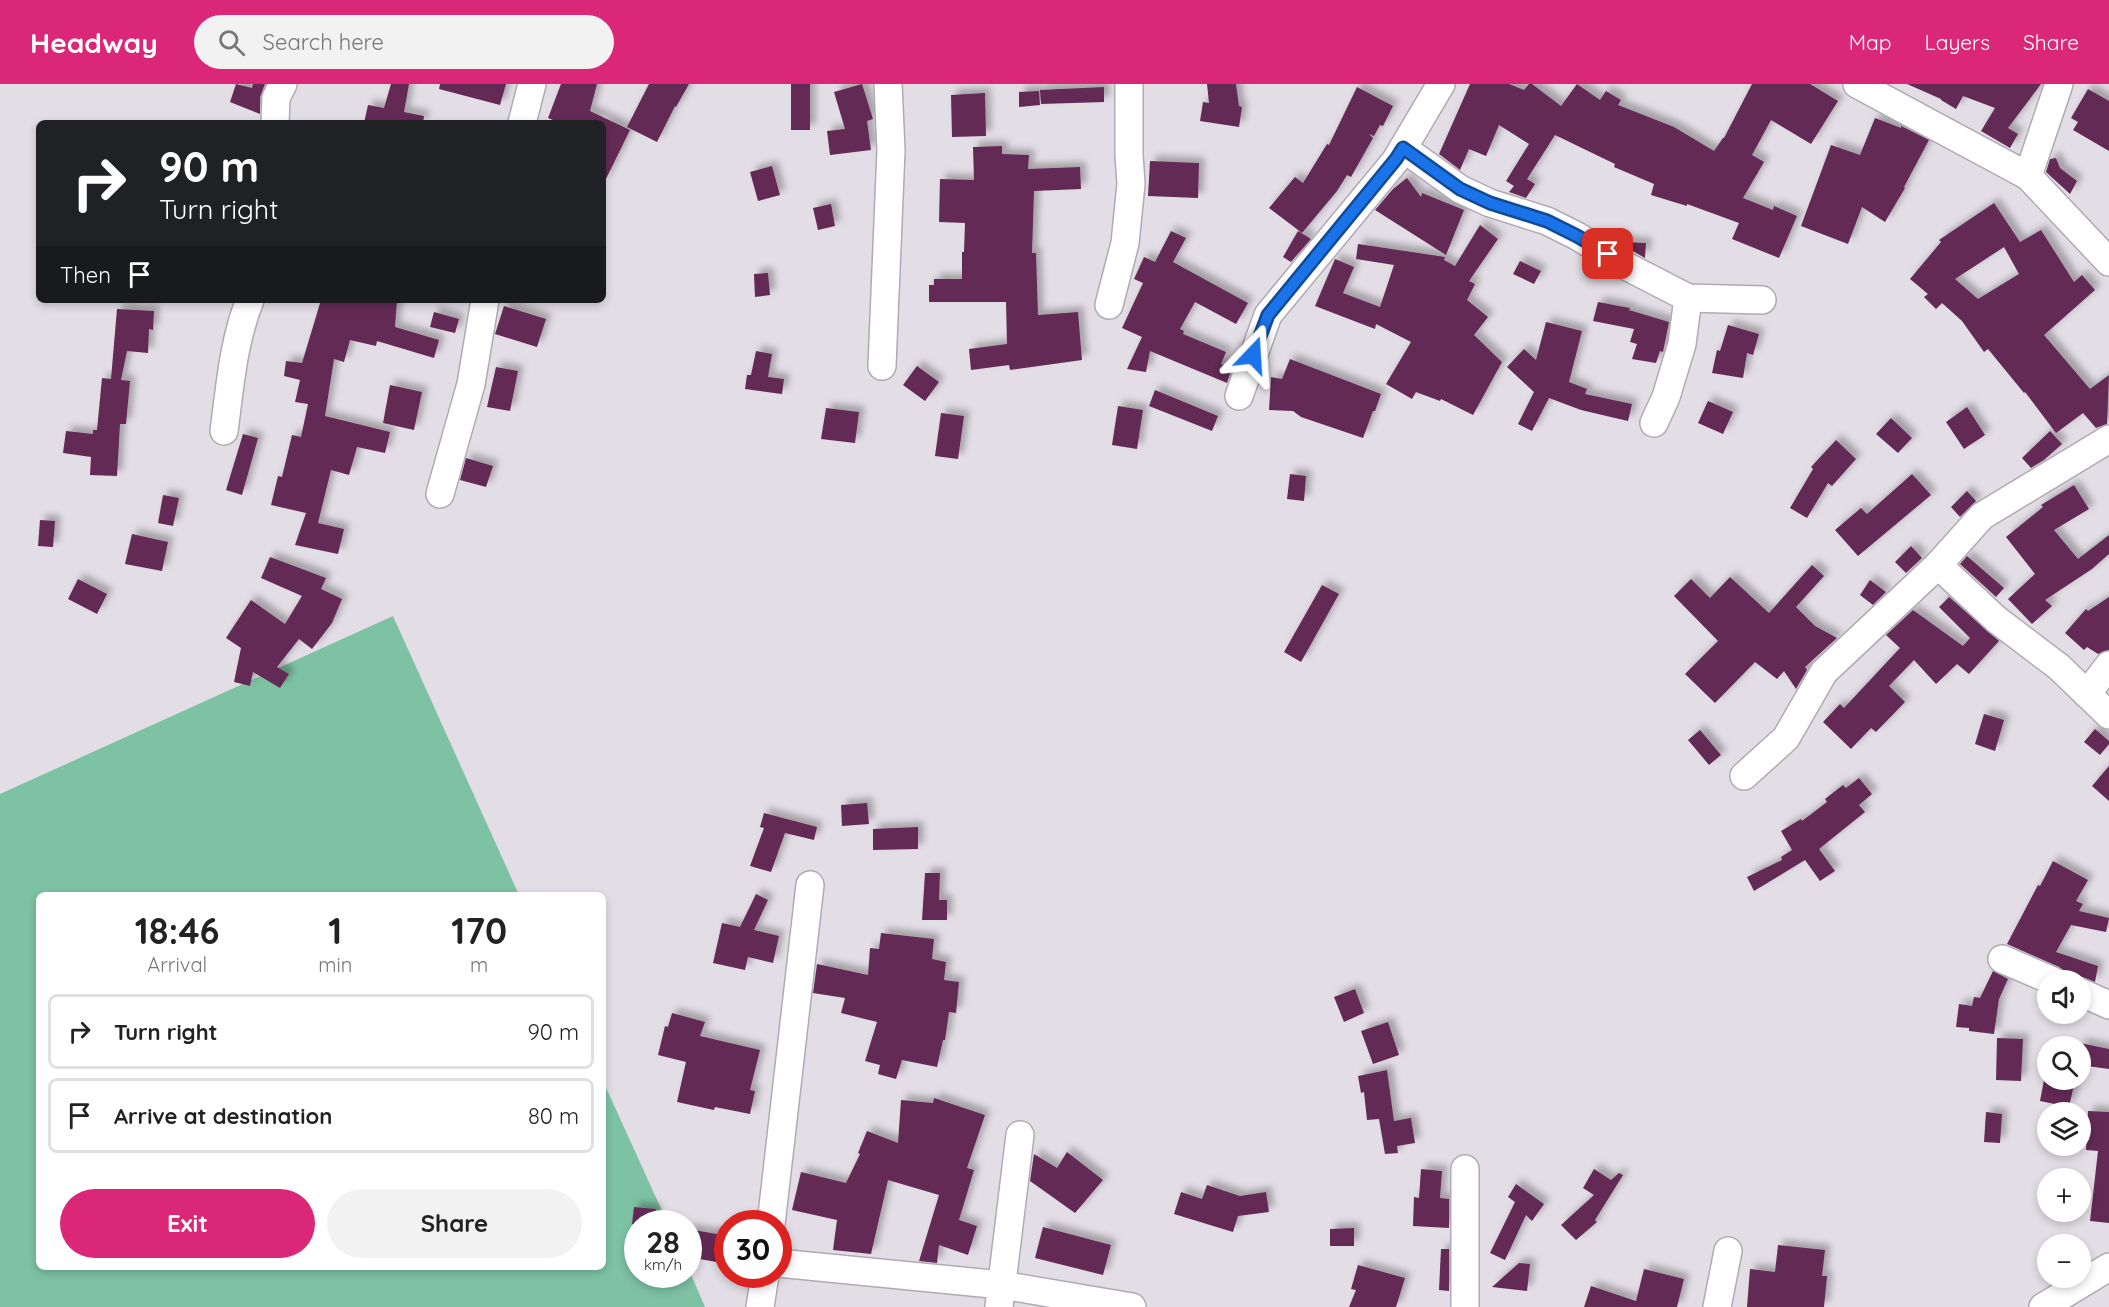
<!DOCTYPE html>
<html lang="en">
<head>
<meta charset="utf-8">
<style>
	body { margin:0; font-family:Quicksand,sans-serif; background:#f2f2f2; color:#222; height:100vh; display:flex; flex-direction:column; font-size:22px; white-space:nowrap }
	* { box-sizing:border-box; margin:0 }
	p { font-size:20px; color:#767676 }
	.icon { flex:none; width:33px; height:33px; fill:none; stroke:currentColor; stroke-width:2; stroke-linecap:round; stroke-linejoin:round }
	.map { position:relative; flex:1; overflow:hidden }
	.panel { position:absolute; left:36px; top:808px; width:570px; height:378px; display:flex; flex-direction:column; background:#fff; border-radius:9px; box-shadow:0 3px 9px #0003 }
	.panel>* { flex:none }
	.banner { position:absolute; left:36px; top:36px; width:570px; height:183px; border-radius:9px; box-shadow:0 3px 9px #0003; background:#202124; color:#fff; overflow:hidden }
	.controls { position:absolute; left:2037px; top:886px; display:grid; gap:12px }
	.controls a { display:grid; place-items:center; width:54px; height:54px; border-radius:50%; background:#fff; box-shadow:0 3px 9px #0003; font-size:30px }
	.speed { position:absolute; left:624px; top:1126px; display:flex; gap:12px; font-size:30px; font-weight:700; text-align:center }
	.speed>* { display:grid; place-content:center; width:78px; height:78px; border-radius:50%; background:#fff; box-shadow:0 3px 9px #0003; line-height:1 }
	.speed small { font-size:15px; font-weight:400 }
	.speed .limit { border:9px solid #d22; background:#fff; color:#111 }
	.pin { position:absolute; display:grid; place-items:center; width:51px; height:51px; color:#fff; margin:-26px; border-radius:12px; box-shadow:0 3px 9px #0006 }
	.me { position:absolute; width:66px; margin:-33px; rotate:20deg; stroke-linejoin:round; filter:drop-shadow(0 0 4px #0008) }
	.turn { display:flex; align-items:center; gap:21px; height:126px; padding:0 24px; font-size:27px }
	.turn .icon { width:78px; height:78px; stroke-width:2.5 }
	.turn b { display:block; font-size:42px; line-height:51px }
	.then { display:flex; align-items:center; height:57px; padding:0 24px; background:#0003; gap:12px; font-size:22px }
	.eta { display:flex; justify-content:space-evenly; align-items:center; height:102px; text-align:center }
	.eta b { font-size:36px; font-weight:800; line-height:42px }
	.cta { display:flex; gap:12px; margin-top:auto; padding:12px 24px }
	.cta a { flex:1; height:69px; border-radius:36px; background:#db2777; color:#fff; font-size:24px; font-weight:800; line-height:69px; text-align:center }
	.cta a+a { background:#f2f2f2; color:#222 }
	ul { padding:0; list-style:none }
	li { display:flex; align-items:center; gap:18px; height:75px; margin:0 12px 9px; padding:0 12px; border:3px solid #e0e0e0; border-radius:9px }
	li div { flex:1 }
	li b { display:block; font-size:22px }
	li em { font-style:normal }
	header { display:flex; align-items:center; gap:36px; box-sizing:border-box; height:84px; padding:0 30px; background:#db2777; color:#fff }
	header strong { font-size:28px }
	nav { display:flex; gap:33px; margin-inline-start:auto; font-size:21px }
	.search { width:420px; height:54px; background:#f2f2f2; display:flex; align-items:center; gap:15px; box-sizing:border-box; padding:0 21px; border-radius:33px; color:#767676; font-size:22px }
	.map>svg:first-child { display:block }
	.green { fill:#7dc2a3 }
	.building { fill:#642a56; fill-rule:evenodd; filter:url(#shadow) }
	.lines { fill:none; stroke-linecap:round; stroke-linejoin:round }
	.minor-casing { stroke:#b0aab2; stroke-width:30 }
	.minor { stroke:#fff; stroke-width:27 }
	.route-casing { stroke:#114b97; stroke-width:15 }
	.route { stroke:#1a73e8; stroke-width:10 }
</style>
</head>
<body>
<header>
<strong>Headway</strong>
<div class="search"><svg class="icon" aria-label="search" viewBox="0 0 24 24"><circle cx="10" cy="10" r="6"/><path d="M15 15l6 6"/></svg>Search here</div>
<nav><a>Map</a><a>Layers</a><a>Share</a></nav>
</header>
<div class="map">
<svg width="2109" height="1223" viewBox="0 0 2109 1223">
	<defs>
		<filter id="shadow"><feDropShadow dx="5.5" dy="-5.5" stdDeviation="3" flood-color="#0004"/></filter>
	</defs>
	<rect width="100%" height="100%" fill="#e3dde5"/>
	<path class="green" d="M393,532L519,811L39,812V1184H603V997L668,1140H638V1191H688L689,1186L705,1223H0V710Z"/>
	<g class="building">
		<path d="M236,0L252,4L253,0H265L260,13V30L230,18Z"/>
		<path d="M391,0H409L404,28L424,32L423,39H364L368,21L384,24Z"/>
		<path d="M440,0H506L500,21L439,5Z"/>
		<path d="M561,0H597L590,27L630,46L603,101V39H560L548,34Z"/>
		<path d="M649,0H689L676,23L675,22L657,58L627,43Z"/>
		<rect x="791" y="0" width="19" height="46"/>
		<path d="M862,0L873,35L867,37L871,66L830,71L827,47L845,45L834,8Z"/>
		<path d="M1207,0H1236L1239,22L1242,23L1239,43L1200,37L1203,18L1209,19Z"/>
		<path d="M1470,0H1509L1524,6L1529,0H1532L1561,22L1577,0L1600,16L1606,7L1621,16L1618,21L1674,43L1714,67L1723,54H1724L1752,0H1810L1838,17L1811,60L1771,36L1752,71L1764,78L1743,114L1773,126L1774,122L1797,132L1779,174L1732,155L1739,139L1687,120V122L1651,111L1654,100L1614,83L1615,80L1555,51L1527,95L1535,100L1526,114L1509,108L1514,102L1506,97L1529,60L1499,41L1486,72L1469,65L1460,86L1439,70Z"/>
		<path d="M1907,0H2041L2008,44L2018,50L2010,64L1981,47L1995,24L1963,12L1956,25L1941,16V15Z"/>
		<path d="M1104,3V18L1041,20L1040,6Z"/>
		<path d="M1357,3L1393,22L1383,42L1380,41L1374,52L1369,50L1373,54L1351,93L1347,91L1337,107L1302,149L1269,124L1295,93L1303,99L1327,60L1329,61Z"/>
		<path d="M2088,5L2109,17V67L2073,46L2078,38L2071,34Z"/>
		<path d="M1039,7L1040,21L1019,23V8Z"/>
		<path d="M985,9L986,52L952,53L951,11Z"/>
		<path d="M1875,34L1901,44V42L1929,56L1904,103L1905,104L1885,138L1862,123L1848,160L1801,142L1831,61L1860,71Z"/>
		<path d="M1002,62V70L1029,71L1028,85L1080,83L1081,105L1034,107L1032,169H1036L1038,231L1078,228L1082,276L1010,286L1009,281L971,286L969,265L1007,260L1006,218H929V201H934V195H962V168H964L965,139L939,138L940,95L974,96L973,63Z"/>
		<path d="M2056,74L2060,84L2077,97L2070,110L2046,88L2050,75Z"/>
		<path d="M1150,77L1199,79L1198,114L1148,112Z"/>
		<path d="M772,82L780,111L758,117L750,88Z"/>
		<path d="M1407,94L1421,113L1422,109L1464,126L1446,171L1375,126L1393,105Z"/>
		<path d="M1994,119L2020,158L2041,146L2074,198L2082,191L2095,206L2044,251L2090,305L2109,291L2107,340L2096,344L2083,329L2056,349L2025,308L2024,309L1988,265L1984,268L1962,237L1942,219L1936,225L1924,213L1928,210L1910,195L1941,158L1939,156ZM2004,163L2019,190L1978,215L1955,195Z"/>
		<path d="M831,120L835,142L818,146L813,124Z"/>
		<path d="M1480,141L1498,155L1469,197L1475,200L1467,216L1488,233L1474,251L1502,278L1473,331L1441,315L1440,317L1416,308L1412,315L1386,300L1411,258L1376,240L1375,245L1315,222L1335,175L1354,183L1343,209L1380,223L1394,181L1356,175L1358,160L1445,173L1444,176L1455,182Z"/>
		<path d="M1171,147L1186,154L1173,178L1248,219L1236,240L1195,218L1180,245L1184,247L1183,250L1226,268L1221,280L1232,284L1227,299L1150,267L1146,288L1127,285L1142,253L1122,244L1143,199L1134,195L1144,173L1155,178Z"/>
		<path d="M1298,147L1311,155L1291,178L1283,173Z"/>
		<path d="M1624,158L1646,159L1645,174L1624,162Z"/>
		<path d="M1520,177L1541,187L1534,200L1513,190Z"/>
		<path d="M768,189L770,211L755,213L754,190Z"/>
		<path d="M321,216H397L395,243L439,256L434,274L377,257L376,262L350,256L344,278L334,275L325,332L390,348L385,369L357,363L349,391L331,386L318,439L344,445L338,470L295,461L306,429L271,421L278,392L282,393L292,351L301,353L308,320L295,318L300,296L284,292L286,277L302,279Z"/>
		<path d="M1598,218L1630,224L1629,226L1669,238L1663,268L1660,267L1656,279L1632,275L1637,260L1630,258L1634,245L1593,237Z"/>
		<path d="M504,222L546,235L537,263L495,250Z"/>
		<path d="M117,225L154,227L153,246L149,245L148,269L127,267L121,296L130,297L126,340H120L117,392L90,391L91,373L63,369L66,347L93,350V346H97L102,294L111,295Z"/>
		<path d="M434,228L459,235L455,249L430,243Z"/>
		<path d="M1546,238L1582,247L1569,298L1587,305L1585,310L1632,320L1628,337L1581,326L1549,314L1532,347L1518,340L1534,308L1507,283L1524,265L1536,276Z"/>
		<path d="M1728,241L1759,250L1753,271L1747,269L1743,294L1712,289L1717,266L1720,267Z"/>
		<path d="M756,267L772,270L768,293L784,295L782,310L745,305L747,291H751Z"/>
		<path d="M1290,275L1381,310L1375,327H1373L1363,354L1301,333L1293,327L1269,326L1271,293L1282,295Z"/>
		<path d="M917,282L939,298L925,317L903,301Z"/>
		<path d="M496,283L518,287L510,327L487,323Z"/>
		<path d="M390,301L422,308L414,346L383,339Z"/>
		<path d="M1155,306L1218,332L1212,347L1149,322Z"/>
		<path d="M1708,317L1733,328L1723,350L1698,339Z"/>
		<path d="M1118,322L1143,326L1137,365L1112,361Z"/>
		<path d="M1967,323L1985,351L1964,365L1946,338Z"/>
		<path d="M826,324L859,328L855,359L821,355Z"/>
		<path d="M941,329L964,332L958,375L935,372Z"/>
		<path d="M1891,334L1912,354L1898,369L1876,350Z"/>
		<path d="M2050,347L2062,360L2044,376L2031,384L2022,374Z"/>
		<path d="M243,350L258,354L242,411L226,406Z"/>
		<path d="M1836,356L1856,375L1832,402L1828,399L1807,434L1790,424L1813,385L1811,383Z"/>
		<path d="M466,374L493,382L486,403L460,396Z"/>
		<path d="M1290,390L1306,392L1304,417L1287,415Z"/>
		<path d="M1912,390L1931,411L1858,472L1835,446L1861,424L1867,430Z"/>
		<path d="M2074,401L2089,425L2054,446L2078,475L2109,451V470L2092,485L2045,516L2052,522L2032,540L2008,515L2035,490L2006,453L2043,423L2041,421Z"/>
		<path d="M1967,407L1976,417L1960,433L1951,423Z"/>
		<path d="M163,411L179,414L173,442L158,439Z"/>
		<path d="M40,436L55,437L53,463L38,462Z"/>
		<path d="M132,450L168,458L162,487L125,480Z"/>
		<path d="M1911,462L1922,474L1906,489L1895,478Z"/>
		<path d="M1967,472L2004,504L1996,513L1960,480Z"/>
		<path d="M270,473L326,494L321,505L342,515L332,539L312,565L299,555L277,583L289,590L280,604L253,588L250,602L234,598L241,564L226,554L251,516L285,540L302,512L261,494Z"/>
		<path d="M1812,481L1824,492L1796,523L1815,542L1837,554L1805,583L1807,586L1796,605L1784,587L1777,595L1755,578L1715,619L1685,590L1718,557L1674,512L1691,495L1710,514L1730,493L1769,529Z"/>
		<path d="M78,495L107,510L97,530L68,515Z"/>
		<path d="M1870,496L1886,508L1873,521L1860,511Z"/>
		<path d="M1322,501L1339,510L1301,578L1284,568Z"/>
		<path d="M1949,513L1999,557L1969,590L1957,580L1936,600L1914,576L1889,602L1905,618L1876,648L1871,644L1851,665L1823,638L1840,620L1844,624L1900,564L1886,551L1913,526L1963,562L1970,554L1939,523Z"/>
		<path d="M2109,513V566L2098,570L2087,563L2084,566L2065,549L2086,525L2088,527Z"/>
		<path d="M1984,630L2004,636L1995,667L1975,660Z"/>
		<path d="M2095,645L2109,657V660L2100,671L2084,658Z"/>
		<path d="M1700,646L1721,671L1709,681L1688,656Z"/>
		<path d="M2109,682V717L2092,702Z"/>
		<path d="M1859,694L1872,710L1859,721L1865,728L1819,765L1835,787L1820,797L1805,776L1754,807L1747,793L1782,776L1781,773L1792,766L1781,747L1801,735L1802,737L1827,718L1825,715L1843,701L1846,704Z"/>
		<path d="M867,719L869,740L842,742L841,721Z"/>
		<path d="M764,729L817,743L814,756L785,749L771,788L750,782L764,744L760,743Z"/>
		<path d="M918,743V765L873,766V745Z"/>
		<path d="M2053,777L2088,796L2076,817L2083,820L2079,827L2109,834L2106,848L2071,841L2056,868L2098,882L2095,898L2079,892L2069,896L2066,888L2059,883L2007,860L2038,801L2040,802Z"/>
		<path d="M925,789H940L939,816H947V836H922Z"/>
		<path d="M756,810L768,816L754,846L779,852L773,879L748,873L745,886L713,879L722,839L740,843Z"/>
		<path d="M881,849L934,855L932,875L946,878L944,896L959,898L956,929L949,928L945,956H943L937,983L902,976L896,995L878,990L880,981L865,977L877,938L841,929L845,914L813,909L817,880L868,891L870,864L879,865Z"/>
		<path d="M1993,887L2008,895L1999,915L1994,950L1969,947V944L1956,943L1959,920L1972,922L1974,913L1980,914Z"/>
		<path d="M1355,905L1364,929L1344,938L1334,913Z"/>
		<path d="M672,929L705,938L700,952L760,966L750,1006L755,1007L750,1030L715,1023L714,1026L677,1018L686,978L658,971L665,942L668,943Z"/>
		<path d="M1388,938L1399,971L1373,980L1361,947Z"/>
		<path d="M1997,954L2023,955L2021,997L1996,996Z"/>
		<path d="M2080,959L2109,965V985L2080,981Z"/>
		<path d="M1387,986L1394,1037L1411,1034L1415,1059L1397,1062L1398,1069L1385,1070L1379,1035L1367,1036L1364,1008L1361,1009L1358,992Z"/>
		<path d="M2044,996H2075L2069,1023L2040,1017Z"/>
		<path d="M934,1014L985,1031L967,1084L974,1086L959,1136L977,1142L968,1171L939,1161L937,1179L919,1177L939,1111L888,1096L871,1170L833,1166L837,1136L792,1126L801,1088L846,1099L860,1070L858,1069L867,1047L898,1059L901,1016L933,1019Z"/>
		<path d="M2088,1027L2109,1028V1139L2090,1137L2098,1067L2086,1066Z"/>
		<path d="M1986,1028L2002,1030L2000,1059L1984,1058Z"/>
		<path d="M1067,1068L1103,1096L1075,1129L1030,1097L1034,1070L1057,1084Z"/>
		<path d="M1421,1085L1442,1087L1440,1114L1449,1115V1144L1413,1142L1414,1113L1419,1114Z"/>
		<path d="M1594,1085L1611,1096L1619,1089L1623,1091L1595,1136L1597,1138L1576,1156L1561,1141L1594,1111L1583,1104Z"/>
		<path d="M1516,1100L1544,1120L1532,1137L1526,1131L1505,1176L1490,1169L1515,1118L1508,1113Z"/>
		<path d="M1207,1101L1240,1112L1266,1108L1269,1128L1238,1132L1233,1148L1174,1130L1181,1108L1202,1115Z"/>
		<path d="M634,1123L656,1125L655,1140H632Z"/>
		<path d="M1043,1143L1111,1161L1103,1191L1035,1174Z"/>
		<path d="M1354,1144V1162H1330V1145Z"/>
		<path d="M688,1145L728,1152V1180L688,1173Z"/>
		<path d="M1778,1161L1825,1166L1822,1192H1827L1824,1223H1747L1750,1185L1775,1188Z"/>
		<path d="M1441,1165H1449V1207L1439,1206Z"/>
		<path d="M1519,1179L1530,1180L1527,1207L1492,1203Z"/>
		<path d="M1358,1181L1405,1194L1396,1223H1349L1356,1206L1351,1205Z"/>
		<path d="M1644,1185L1684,1195L1677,1223H1584L1591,1202L1636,1217Z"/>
	</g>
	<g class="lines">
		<defs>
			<g id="minor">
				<path d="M1857,0L2028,92L2109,178"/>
				<path d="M275,39L276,14L283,0"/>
				<path d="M522,39L532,0"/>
				<path d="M1403,64L1460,105L1490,119L1547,137L1577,152L1628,183L1688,214L1762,216"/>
				<path d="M2028,92L2059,0"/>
				<path d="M1109,221L1125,159L1131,100L1129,71V0"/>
				<path d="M882,282L891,66L888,0"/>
				<path d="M1239,312L1268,231L1396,76L1441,0"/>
				<path d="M1654,339L1666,313L1682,260L1688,214"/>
				<path d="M224,347C230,303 233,258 250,216"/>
				<path d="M440,410L471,300L485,216"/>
				<path d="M1938,481L1997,536L2059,583L2109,631"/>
				<path d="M2087,610L2109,581"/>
				<path d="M1744,692L1786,654L1824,588L1938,481L1982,432L2109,355"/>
				<path d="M2002,875L2053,897"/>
				<path d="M2080,908L2109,921"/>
				<path d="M1465,1085V1223"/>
				<path d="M771,1140L810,801"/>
				<path d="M778,1179L1002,1201L1132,1223"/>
				<path d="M760,1223L765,1191"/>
				<path d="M999,1223L1020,1051"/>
				<path d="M1717,1223L1728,1167"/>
				<path d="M2043,1223L2109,1183"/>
			</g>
		</defs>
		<use href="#minor" class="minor-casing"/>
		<use href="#minor" class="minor"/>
	</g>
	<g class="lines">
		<defs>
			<path id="route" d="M1253,271L1268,231L1396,75L1403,64L1460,105L1490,119L1547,137L1577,152L1608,170"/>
		</defs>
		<use href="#route" class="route-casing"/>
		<use href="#route" class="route"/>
	</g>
</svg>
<div class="controls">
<a><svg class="icon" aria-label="sound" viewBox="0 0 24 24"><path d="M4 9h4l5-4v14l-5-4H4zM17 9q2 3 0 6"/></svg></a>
<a><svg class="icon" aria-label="search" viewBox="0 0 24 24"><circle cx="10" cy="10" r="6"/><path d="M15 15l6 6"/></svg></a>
<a><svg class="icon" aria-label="layers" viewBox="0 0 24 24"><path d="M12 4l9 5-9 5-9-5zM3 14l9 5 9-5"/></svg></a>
<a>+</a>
<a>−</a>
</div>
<div class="speed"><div>28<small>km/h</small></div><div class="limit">30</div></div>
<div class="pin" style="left:1608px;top:170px;background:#d93025"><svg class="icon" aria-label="arrive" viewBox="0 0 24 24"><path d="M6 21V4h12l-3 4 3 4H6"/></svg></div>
<svg class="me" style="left:1253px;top:271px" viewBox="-20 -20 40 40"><path d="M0-17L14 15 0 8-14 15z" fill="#1a73e8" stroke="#fff" stroke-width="4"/></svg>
<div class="banner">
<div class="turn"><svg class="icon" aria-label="right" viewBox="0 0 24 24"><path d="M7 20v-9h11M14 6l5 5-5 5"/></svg><div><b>90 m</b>Turn right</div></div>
<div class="then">Then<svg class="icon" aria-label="arrive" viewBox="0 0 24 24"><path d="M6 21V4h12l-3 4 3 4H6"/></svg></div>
</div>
<section class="panel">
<div class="eta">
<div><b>18:46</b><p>Arrival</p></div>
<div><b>1</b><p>min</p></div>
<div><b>170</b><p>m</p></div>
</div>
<ul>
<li><svg class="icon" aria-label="right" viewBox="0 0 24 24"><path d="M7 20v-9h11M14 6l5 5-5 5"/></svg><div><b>Turn right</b></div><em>90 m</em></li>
<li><svg class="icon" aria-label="arrive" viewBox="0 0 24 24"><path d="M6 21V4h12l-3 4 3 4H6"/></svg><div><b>Arrive at destination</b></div><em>80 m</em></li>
</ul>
<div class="cta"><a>Exit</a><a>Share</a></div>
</section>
</div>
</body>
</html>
